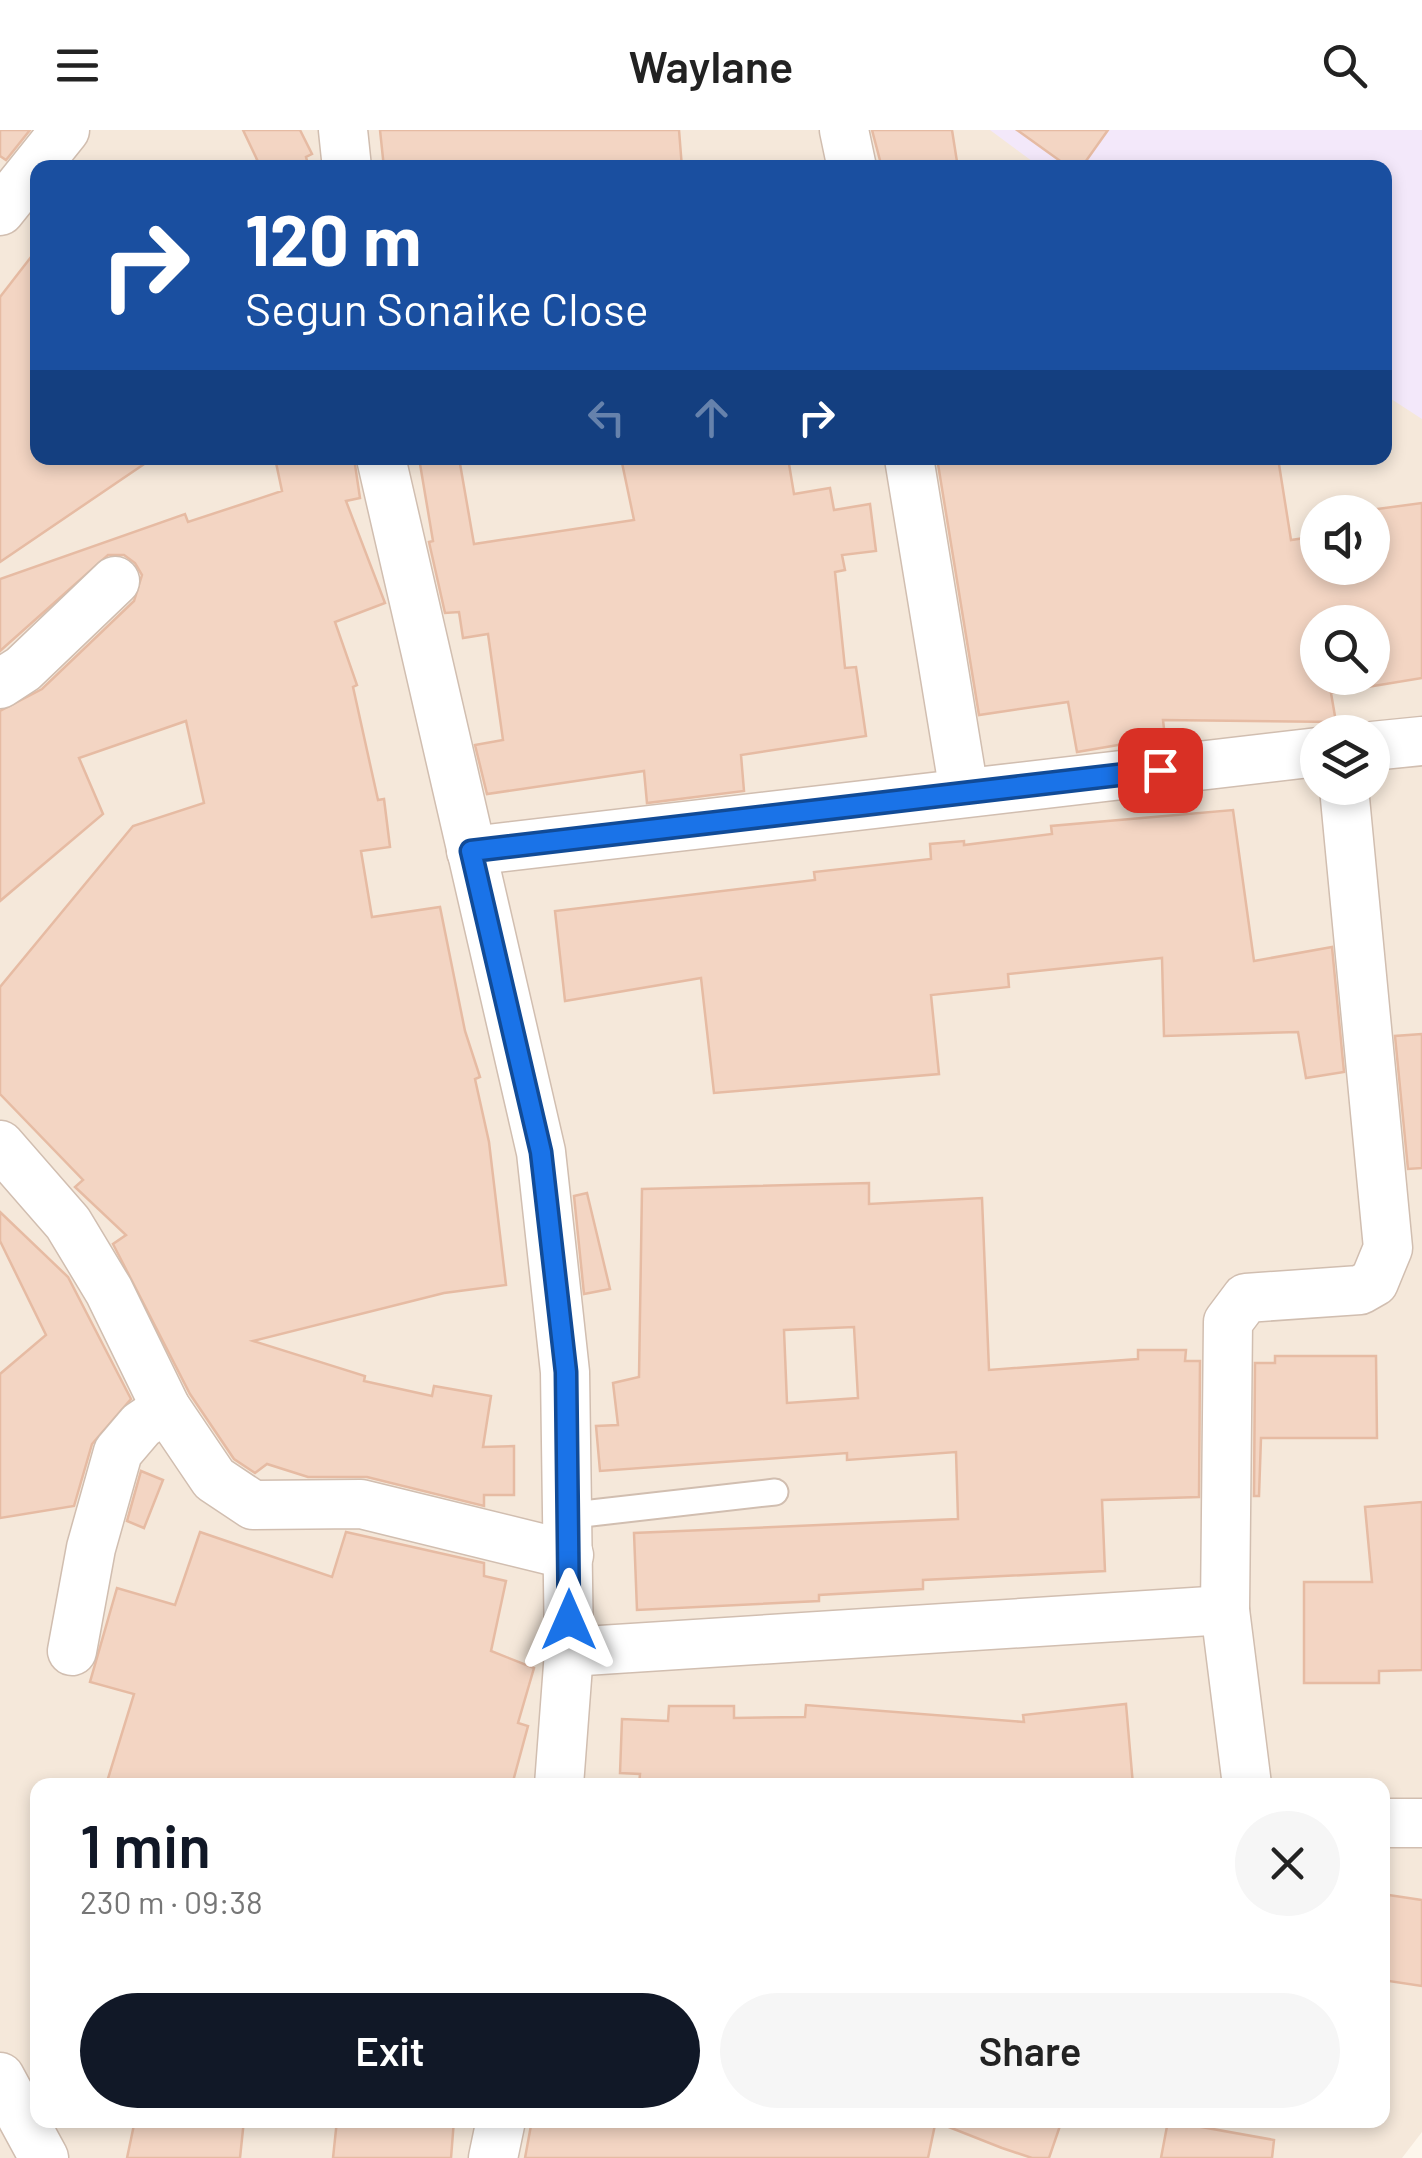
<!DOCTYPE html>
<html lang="en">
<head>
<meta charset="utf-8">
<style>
	body { margin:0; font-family:Barlow,sans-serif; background:#f6f6f6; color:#222; height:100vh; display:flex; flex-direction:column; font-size:38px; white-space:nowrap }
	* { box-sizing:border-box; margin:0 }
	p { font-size:32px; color:#767676 }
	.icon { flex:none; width:55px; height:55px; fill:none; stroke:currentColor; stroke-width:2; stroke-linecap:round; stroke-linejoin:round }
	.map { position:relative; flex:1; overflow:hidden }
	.details { position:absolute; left:30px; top:1648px; width:1360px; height:350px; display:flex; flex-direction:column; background:#fff; border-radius:20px; box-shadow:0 5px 15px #0003 }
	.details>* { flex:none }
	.top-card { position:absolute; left:30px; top:30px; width:1362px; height:305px; border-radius:20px; box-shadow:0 5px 15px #0003; background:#1a4fa0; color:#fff; overflow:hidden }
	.fabs { position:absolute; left:1300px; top:365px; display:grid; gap:20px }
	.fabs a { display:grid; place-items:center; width:90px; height:90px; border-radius:50%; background:#fff; box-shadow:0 5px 15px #0003; font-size:50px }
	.pin { position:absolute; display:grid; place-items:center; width:85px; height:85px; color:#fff; margin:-42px; border-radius:20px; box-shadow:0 5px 15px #0006 }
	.me { position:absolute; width:110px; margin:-55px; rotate:0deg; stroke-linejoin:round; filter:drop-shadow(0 0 8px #0008) }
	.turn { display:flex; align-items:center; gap:35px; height:210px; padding:0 50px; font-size:45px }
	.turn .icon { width:130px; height:130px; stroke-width:2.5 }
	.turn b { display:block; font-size:70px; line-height:85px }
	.lanes { display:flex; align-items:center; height:95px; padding:0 50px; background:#0003; justify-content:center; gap:50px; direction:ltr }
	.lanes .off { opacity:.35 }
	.round { display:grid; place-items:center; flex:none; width:105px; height:105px; border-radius:52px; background:#f6f6f6 }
	.headline { display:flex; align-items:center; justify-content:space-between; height:170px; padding:0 50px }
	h1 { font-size:60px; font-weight:600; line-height:75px; color:#111827 }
	.button { display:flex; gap:20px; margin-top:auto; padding:20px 50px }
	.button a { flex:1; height:115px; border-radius:60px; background:#111827; color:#fff; font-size:40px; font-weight:600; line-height:115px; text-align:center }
	.button a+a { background:#f6f6f6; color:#222 }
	header { display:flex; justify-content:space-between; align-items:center; height:130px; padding:0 50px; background:#fff; font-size:45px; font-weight:600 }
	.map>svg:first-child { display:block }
	.residential { fill:#f5e8da; fill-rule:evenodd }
	.education { fill:#f3e8fa }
	.building { fill:#f3d5c3; stroke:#e6bba3; stroke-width:2.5; fill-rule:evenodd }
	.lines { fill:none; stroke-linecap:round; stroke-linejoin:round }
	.lane-casing { stroke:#d1beb0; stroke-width:29 }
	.street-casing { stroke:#d1beb0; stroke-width:51 }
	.lane { stroke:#fff; stroke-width:25 }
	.street { stroke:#fff; stroke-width:48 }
	.route-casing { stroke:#114b97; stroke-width:25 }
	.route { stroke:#1a73e8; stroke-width:18 }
</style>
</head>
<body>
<header><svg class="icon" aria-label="menu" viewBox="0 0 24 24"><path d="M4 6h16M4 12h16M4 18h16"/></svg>Waylane<svg class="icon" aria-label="search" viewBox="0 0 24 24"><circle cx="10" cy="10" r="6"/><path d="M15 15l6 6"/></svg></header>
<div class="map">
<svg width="1422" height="2028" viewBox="0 0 1422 2028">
	<rect width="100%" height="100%" fill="#fdf6ec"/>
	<path class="residential" d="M0,0H1422V2002L1402,2028H0ZM38,38H1385V328H38ZM1318,382H1372V438H1318ZM1318,492H1372V548H1318ZM1318,602H1372V658H1318ZM38,1655H1382V1990H38Z"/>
	<path class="education" d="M990,0H1422V289L1385,265V38L1040,37Z"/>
	<g class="building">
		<path d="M0,0H30L6,30L0,26Z"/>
		<path d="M243,0H300L312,24L306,27L309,38H261Z"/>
		<path d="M380,0H679L682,38H384Z"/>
		<path d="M872,0H952L958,38H882Z"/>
		<path d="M1017,0H1108L1081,38H1070Z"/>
		<path d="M38,118V328H153L0,432V167Z"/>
		<path d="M275,328H354L360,368L346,371L385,473L335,492L357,555L353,557L378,670L384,669L390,717L361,721L372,787L440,777L465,901L480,947L475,949L489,1012L506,1155L444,1163L253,1211L365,1246L364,1251L432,1266L434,1256L491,1266L483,1317L514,1316V1365H484V1376L367,1347H308L267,1334L255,1343L234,1329L190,1264L113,1114L126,1105L75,1057L83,1050L0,964V857L133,696L204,673L186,591L79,628L103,684L0,771V581L42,559L134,471L142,445L135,433L124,425H108L0,521V449L185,384L188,392L282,361Z"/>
		<path d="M419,328H459L474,414L634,390L621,328H788L794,364L830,358L834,380L870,374L876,421L842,425L845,440L835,442L845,538L856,537L866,606L741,625L744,661L647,673L644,641L487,664L475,615L503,610L488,504L463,508L459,482L445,483L429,412L433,411Z"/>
		<path d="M937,328H1112L1113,333L1278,328L1291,410L1318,406V438H1372V382H1355L1422,373V548L1331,563L1336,592L1163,590L1165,607L1077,622L1068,572L979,585ZM1318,492H1372V548H1318Z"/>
		<path d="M1233,680L1254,831L1332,817L1344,942L1306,948L1298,902L1164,906L1162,828L1008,844L1009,857L931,865L939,944L714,963L701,848L565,871L555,781L815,750L814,742L931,729L930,714L964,711V715L1052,704L1051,696Z"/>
		<path d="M1422,904V1038L1408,1039L1395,906Z"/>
		<path d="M869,1053V1074L982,1068L989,1240L1138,1229V1220H1186L1185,1231H1200L1199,1367L1102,1370L1105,1441L923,1450V1459L819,1465V1471L637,1480L634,1403L958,1389L956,1322L847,1330V1323L600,1341L596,1296L618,1295L613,1253L639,1247L642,1059ZM854,1197L858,1268L787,1273L784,1200Z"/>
		<path d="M587,1063L610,1159L584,1164L574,1066Z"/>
		<path d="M0,1082L68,1147L131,1269L92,1314L74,1376L0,1388V1244L46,1205L0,1111Z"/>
		<path d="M1275,1226H1376L1377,1308H1261L1259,1366H1254L1255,1233H1275Z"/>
		<path d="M141,1341L163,1350L144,1398L127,1391Z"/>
		<path d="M1422,1372V1540L1379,1541V1553H1304V1452H1372L1365,1377Z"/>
		<path d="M200,1402L332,1447L346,1402L484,1433V1446L506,1451L491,1521L534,1538L518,1593L528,1596L512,1655H106L134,1564L90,1552L117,1458L175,1475Z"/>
		<path d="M1126,1574L1133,1655H639L640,1644L620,1643L622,1589L668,1591L669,1576H734V1588L805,1587L806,1575L1024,1592L1023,1585Z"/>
		<path d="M1382,1764L1422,1770V1856L1382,1850Z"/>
		<path d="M135,1990H244L240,2028H127Z"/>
		<path d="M337,1990H454L451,2028H333Z"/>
		<path d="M532,1990H936L928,2028H525Z"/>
		<path d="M942,1990H1062L1049,2028H1032L1002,2018L941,1994Z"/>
		<path d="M1168,1991L1274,2010L1272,2028H1161Z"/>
	</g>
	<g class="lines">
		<defs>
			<path id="lane" d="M565,1386L775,1362"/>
			<g id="street">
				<path d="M343,0L347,38"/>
				<path d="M844,0L852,38"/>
				<path d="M0,81L65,0"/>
				<path d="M381,328L541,1022L565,1242L569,1522L559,1655"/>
				<path d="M909,328L964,662"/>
				<path d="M0,554L23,539L115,451"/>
				<path d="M1372,616L1422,611"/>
				<path d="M471,721L1318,622"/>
				<path d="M0,1015L68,1093L109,1161L166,1278L214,1349L253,1375L361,1374L569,1425"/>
				<path d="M72,1521L91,1418L118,1322L141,1295L166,1278"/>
				<path d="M569,1522L1225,1480"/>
				<path d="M1247,1655L1225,1480L1228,1192L1246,1168L1360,1160L1374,1152L1388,1118L1344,658"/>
				<path d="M1382,1693H1422"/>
				<path d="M0,1947L44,2028"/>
				<path d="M493,2028L501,1990"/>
			</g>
		</defs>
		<use href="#lane" class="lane-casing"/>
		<use href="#street" class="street-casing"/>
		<use href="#lane" class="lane"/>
		<use href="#street" class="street"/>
	</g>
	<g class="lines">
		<defs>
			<path id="route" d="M569,1490L566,1242L541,1022L471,721L1160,640"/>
		</defs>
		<use href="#route" class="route-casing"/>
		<use href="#route" class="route"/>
	</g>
</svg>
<div class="fabs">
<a><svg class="icon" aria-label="sound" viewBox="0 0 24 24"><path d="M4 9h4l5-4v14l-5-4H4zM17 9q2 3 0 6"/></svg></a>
<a><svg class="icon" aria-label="search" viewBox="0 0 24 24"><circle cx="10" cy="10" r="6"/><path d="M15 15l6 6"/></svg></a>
<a><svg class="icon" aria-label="layers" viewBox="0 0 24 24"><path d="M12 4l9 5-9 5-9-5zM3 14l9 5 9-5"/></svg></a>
</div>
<div class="pin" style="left:1160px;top:640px;background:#d93025"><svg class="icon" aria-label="arrive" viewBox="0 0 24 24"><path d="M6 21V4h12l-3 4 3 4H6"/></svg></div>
<svg class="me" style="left:569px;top:1490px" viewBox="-20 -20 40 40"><path d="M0-17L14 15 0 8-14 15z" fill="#1a73e8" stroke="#fff" stroke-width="4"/></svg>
<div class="top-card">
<div class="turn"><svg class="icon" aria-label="right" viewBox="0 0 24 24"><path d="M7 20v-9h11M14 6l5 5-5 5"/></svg><div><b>120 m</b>Segun Sonaike Close</div></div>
<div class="lanes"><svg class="icon off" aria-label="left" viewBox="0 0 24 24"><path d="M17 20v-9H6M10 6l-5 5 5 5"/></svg><svg class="icon off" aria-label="ahead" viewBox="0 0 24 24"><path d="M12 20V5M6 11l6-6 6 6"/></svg><svg class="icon" aria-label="right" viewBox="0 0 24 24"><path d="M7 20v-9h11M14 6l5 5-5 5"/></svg></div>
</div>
<section class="details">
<div class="headline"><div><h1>1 min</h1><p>230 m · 09:38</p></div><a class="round"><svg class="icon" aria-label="close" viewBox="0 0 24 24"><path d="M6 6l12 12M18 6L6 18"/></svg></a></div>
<div class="button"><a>Exit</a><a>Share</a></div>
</section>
</div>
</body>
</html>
